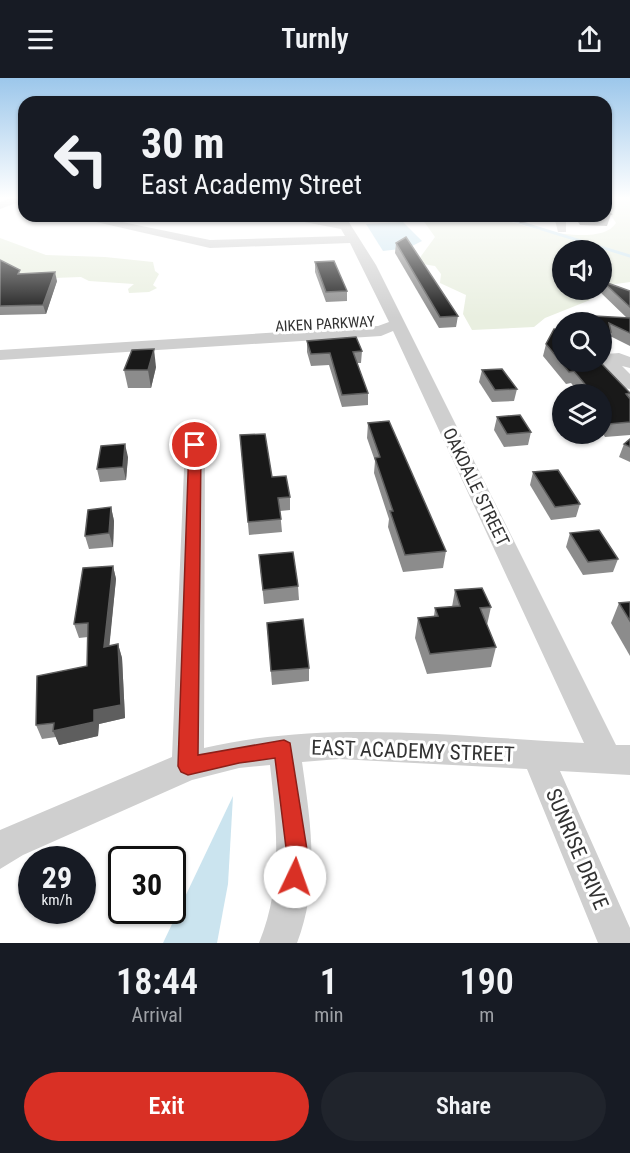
<!DOCTYPE html>
<html lang="en">
<head>
<meta charset="utf-8">
<style>
	body { margin:0; font-family:"Roboto Condensed",sans-serif; background:#20242c; color:#f1f3f6; height:100vh; display:flex; flex-direction:column; font-size:22px; white-space:nowrap }
	* { box-sizing:border-box; margin:0 }
	p { font-size:20px; color:#9ea1a6 }
	.icon { flex:none; width:33px; height:33px; fill:none; stroke:currentColor; stroke-width:2; stroke-linecap:round; stroke-linejoin:round }
	.map { position:relative; height:865px; overflow:hidden }
	.sheet { display:flex; flex-direction:column; background:#171b24; flex:1 }
	.sheet>* { flex:none }
	.guide { position:absolute; left:18px; top:18px; width:594px; height:126px; border-radius:18px; box-shadow:0 2px 4px #0004; background:#171b24; color:#f1f3f6; overflow:hidden }
	.tools { position:absolute; left:552px; top:162px; display:grid; gap:12px }
	.tools a { display:grid; place-items:center; width:60px; height:60px; border-radius:50%; background:#171b24; box-shadow:0 2px 4px #0004; font-size:30px }
	.speed { position:absolute; left:18px; top:768px; display:flex; gap:12px; font-size:30px; font-weight:700; text-align:center }
	.speed>* { display:grid; place-content:center; width:78px; height:78px; border-radius:50%; background:#171b24; box-shadow:0 2px 4px #0004; line-height:1 }
	.speed small { font-size:15px; font-weight:400 }
	.speed .limit { border:3px solid #111; border-radius:9px; background:#fff; color:#111 }
	.pin { position:absolute; display:grid; place-items:center; width:51px; height:51px; color:#fff; margin:-26px; border:3px solid #fff; border-radius:50%; box-shadow:0 2px 6px #0007 }
	.me { position:absolute; width:66px; margin:-33px; rotate:3deg; stroke-linejoin:round; filter:drop-shadow(0 0 4px #0008) }
	.turn { display:flex; align-items:center; gap:21px; height:126px; padding:0 24px; font-size:27px }
	.turn .icon { width:78px; height:78px; stroke-width:2.5 }
	.turn b { display:block; font-size:42px; line-height:51px }
	.eta { display:flex; justify-content:space-evenly; align-items:center; height:102px; text-align:center }
	.eta b { font-size:36px; font-weight:600; line-height:42px }
	.button { display:flex; gap:12px; margin-top:auto; padding:12px 24px }
	.button a { flex:1; height:69px; border-radius:36px; background:#d93025; color:#fff; font-size:24px; font-weight:600; line-height:69px; text-align:center }
	.button a+a { background:#20242c; color:#f1f3f6 }
	header { display:flex; justify-content:space-between; align-items:center; height:78px; padding:0 24px; background:#171b24; font-size:27px; font-weight:600 }
	.map>svg:first-child { display:block }
	.green { fill:#e9efe0 }
	.water { fill:#cbe4ef }
	.lines { fill:none; stroke-linecap:round; stroke-linejoin:round }
	.stream { stroke:#cbe4ef; stroke-width:3 }
	.minor { fill:#cfcfcf; fill-rule:evenodd }
	.wall { fill:#8c8c8c }
	.shaded-wall { fill:#5e5e5e }
	.building { fill:#191919; stroke:#5e5e5e; stroke-width:1.5 }
	.route { fill:#d93025; stroke:#8d1f18; stroke-width:1.5 }
	.labels { text-anchor:middle; stroke-width:6; stroke-linejoin:round; paint-order:stroke }
	.far-street-label { font-size:15px; fill:#323232; stroke:#fff }
	.street-label { font-size:18px; fill:#323232; stroke:#fff }
	.near-street-label { font-size:21px; fill:#323232; stroke:#fff }
</style>
</head>
<body>
<header><svg class="icon" aria-label="menu" viewBox="0 0 24 24"><path d="M4 6h16M4 12h16M4 18h16"/></svg>Turnly<svg class="icon" aria-label="share" viewBox="0 0 24 24"><path d="M12 15V3M7 8l5-5 5 5M5 13v7h14v-7"/></svg></header>
<div class="map">
<svg width="630" height="865" viewBox="0 0 630 865">
	<rect width="100%" height="100%" fill="#fff"/>
	<g class="green">
		<path d="M606,119H630V204L602,208V172H562V212H597L590,222L545,240L534,249L472,252L463,236L466,217L440,205L441,196L435,188L416,185L435,159L420,138C444,138 470,135 494,138C500,139 505,143 511,144C534,151 601,169 616,145L606,130Z"/>
		<path d="M0,160L46,177L105,179L153,184L155,193L159,196L153,207L157,210L149,214L129,215L128,211L134,206L89,203L81,199L54,200L12,195L18,191L0,184Z"/>
	</g>
	<g class="water">
		<path d="M403,144L422,163L408,170L383,173L366,146Z"/>
		<path d="M233,718L228,806L217,865H163Z"/>
	</g>
	<g class="lines">
		<path class="stream" d="M499,138L630,178"/>
		<g class="minor">
			<path d="M12,119H24V122L0,131V124Z"/>
			<path d="M70,138H93L210,162L345,158L341,151L289,141L283,138H309L337,143V138H345L376,187L616,667H630V697L560,693L630,850V865H598L527,691L339,681L302,684C311,747 320,804 297,865H259C283,806 277,749 270,687L239,690L192,702L23,777L0,791V752L172,679L185,367L188,363H202L205,367L204,670C328,641 458,659 584,665L393,253L381,258L0,282V272L378,248L389,244L350,165L210,170Z"/>
			<path d="M554,138H566V154H558Z"/>
			<path d="M619,275L630,279V290L622,288L630,296V311L624,310L600,284L605,276Z"/>
		</g>
	</g>
	<g class="wall">
		<path d="M606,130L611,136L607,148L580,147L575,139H568L567,138H606Z"/>
		<path d="M510,138H553L552,141L520,145Z"/>
		<path d="M396,165L458,238L456,249L439,250L395,175Z"/>
		<path d="M0,182L21,196L57,203L46,236L0,237Z"/>
		<path d="M315,184L347,213V223L326,224L315,194Z"/>
		<path d="M602,203L630,213V268L610,258L608,266L602,265V244H575L576,237L627,240L599,213V212H602Z"/>
		<path d="M307,263L362,273L361,285H357L368,315V327L342,329L329,287L311,288L307,274Z"/>
		<path d="M546,266L630,315V357L605,359L602,354V316H580L571,305L566,306L543,278Z"/>
		<path d="M156,289L151,310H128L124,292Z"/>
		<path d="M482,292L517,311L514,323L492,324L479,304Z"/>
		<path d="M497,339L531,354L528,367L504,369L494,352Z"/>
		<path d="M368,345L446,473L443,490L403,494L388,449L389,441L374,395L375,383L367,360Z"/>
		<path d="M240,357L272,399L290,419V432L280,433L282,454L249,457Z"/>
		<path d="M630,361V384L619,379L624,366Z"/>
		<path d="M128,379L126,402L100,404L97,391Z"/>
		<path d="M533,394L580,426L576,439L551,442L530,407Z"/>
		<path d="M111,429L114,443L113,469L89,471L85,458Z"/>
		<path d="M570,455L618,481L613,494L583,497L566,469Z"/>
		<path d="M259,477L298,508L299,522L264,526Z"/>
		<path d="M113,488L116,501L109,568L118,566L122,580L125,640L99,646L98,658L59,667L56,659L42,661L36,647L87,588L88,559L79,560L74,546Z"/>
		<path d="M455,512L491,529L487,547L496,569L491,589L427,596L415,560L418,540L434,538L435,530L452,529Z"/>
		<path d="M630,524V578L611,545L619,525Z"/>
		<path d="M267,545L309,590V603L272,607Z"/>
	</g>
	<g class="shaded-wall">
		<path d="M521,138H553L552,141L520,145Z"/>
		<path d="M55,194L57,203L46,236L43,227Z"/>
		<path d="M154,271L156,289L151,310L148,292Z"/>
		<path d="M125,366L128,379L126,402L123,389Z"/>
		<path d="M111,429L114,443L113,469L109,455Z"/>
		<path d="M113,488L116,501L108,582L104,569Z"/>
		<path d="M118,566L122,580L125,640L99,646L98,658L59,667L53,653L94,632Z"/>
	</g>
	<g class="building">
		<path d="M606,130L611,136H606Z"/>
		<path d="M406,159L458,238L440,239L396,165Z"/>
		<path d="M0,182L20,192L18,196L55,194L43,227L0,228Z"/>
		<path d="M334,183L347,213L326,214L315,184Z"/>
		<path d="M602,203L630,213V229Z"/>
		<path d="M576,237L630,240V255L609,245L611,254H602V244H578Z"/>
		<path d="M554,251L562,253V284H600L630,315L626,316L630,321V344L609,346L602,336V329H603L602,327V316H593L574,293L569,294L546,266Z"/>
		<path d="M356,259L362,273L353,274L368,315L342,317L330,275L311,276L307,263Z"/>
		<path d="M154,271L148,292H124L132,272Z"/>
		<path d="M502,291L517,311L495,312L482,292Z"/>
		<path d="M520,337L531,354L507,356L497,339Z"/>
		<path d="M389,343L446,473L405,477L390,433H393L375,380L380,379L368,345Z"/>
		<path d="M265,356L272,399L286,398L290,419L278,420L281,441L248,444L240,357Z"/>
		<path d="M630,361V369L624,366Z"/>
		<path d="M125,366L123,389L97,391L101,368Z"/>
		<path d="M558,392L580,426L555,429L533,394Z"/>
		<path d="M111,429L109,455L85,458L88,432Z"/>
		<path d="M599,452L618,481L588,484L570,455Z"/>
		<path d="M293,474L298,508L263,512L259,477Z"/>
		<path d="M113,488L104,569L118,566L121,627L94,632V644L53,653L54,645L36,647L37,598L87,588L88,545L74,546L83,490Z"/>
		<path d="M482,510L491,529L480,530L496,569L430,576L418,540L438,538L435,530L460,528L455,512Z"/>
		<path d="M630,524V543L619,525Z"/>
		<path d="M303,541L309,590L271,593L267,545Z"/>
	</g>
	<linearGradient id="sky" x2="0" y2="1"><stop stop-color="#9cc7eb"/><stop offset="0.5" stop-color="#fff"/><stop offset="1" stop-color="#fff" stop-opacity="0"/></linearGradient>
	<rect width="630" height="240" fill="url(#sky)"/>
	<path class="route" d="M195,363L201,367L198,677L284,662L290,665L308,778L303,807L295,810L287,807L284,799L287,778L275,680L239,685L188,697L181,694L178,688L189,367Z"/>
	<g class="labels">
		<g class="far-street-label">
			<text transform="translate(325 246) rotate(-3)" y="5">AIKEN PARKWAY</text>
		</g>
		<g class="street-label">
			<text transform="translate(476 409) rotate(64)" y="6">OAKDALE STREET</text>
		</g>
		<g class="near-street-label">
			<text transform="translate(413 673) rotate(2)" y="7">EAST ACADEMY STREET</text>
			<text transform="translate(577 771) rotate(67)" y="7">SUNRISE DRIVE</text>
		</g>
	</g>
</svg>
<div class="tools">
<a><svg class="icon" aria-label="sound" viewBox="0 0 24 24"><path d="M4 9h4l5-4v14l-5-4H4zM17 9q2 3 0 6"/></svg></a>
<a><svg class="icon" aria-label="search" viewBox="0 0 24 24"><circle cx="10" cy="10" r="6"/><path d="M15 15l6 6"/></svg></a>
<a><svg class="icon" aria-label="layers" viewBox="0 0 24 24"><path d="M12 4l9 5-9 5-9-5zM3 14l9 5 9-5"/></svg></a>
</div>
<div class="speed"><div>29<small>km/h</small></div><div class="limit">30</div></div>
<div class="pin" style="left:195px;top:367px;background:#d93025"><svg class="icon" aria-label="arrive" viewBox="0 0 24 24"><path d="M6 21V4h12l-3 4 3 4H6"/></svg></div>
<svg class="me" style="left:295px;top:799px" viewBox="-20 -20 40 40"><circle r="19" fill="#fff"/><path d="M0-13L10 11 0 6-10 11z" fill="#d93025"/></svg>
<div class="guide">
<div class="turn"><svg class="icon" aria-label="left" viewBox="0 0 24 24"><path d="M17 20v-9H6M10 6l-5 5 5 5"/></svg><div><b>30 m</b>East Academy Street</div></div>
</div>
</div>
<section class="sheet">
<div class="eta">
<div><b>18:44</b><p>Arrival</p></div>
<div><b>1</b><p>min</p></div>
<div><b>190</b><p>m</p></div>
</div>
<div class="button"><a>Exit</a><a>Share</a></div>
</section>
</body>
</html>
